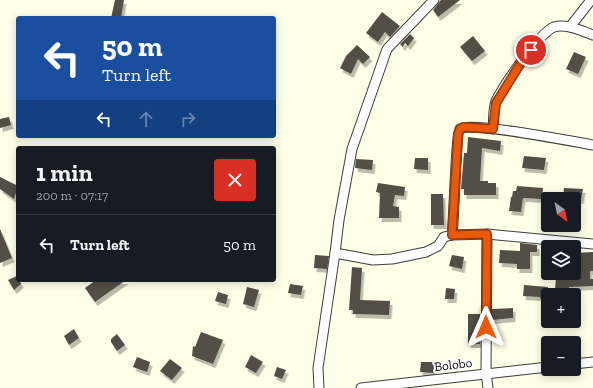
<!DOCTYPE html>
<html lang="en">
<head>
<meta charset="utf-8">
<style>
	body { margin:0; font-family:"Zilla Slab",serif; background:#20242c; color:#f1f3f6; height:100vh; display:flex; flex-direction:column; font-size:15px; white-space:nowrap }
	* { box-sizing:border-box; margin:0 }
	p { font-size:13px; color:#9ea1a6 }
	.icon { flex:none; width:22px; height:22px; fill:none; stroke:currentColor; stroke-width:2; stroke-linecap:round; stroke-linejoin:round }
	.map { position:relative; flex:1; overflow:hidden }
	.sheet { position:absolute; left:16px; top:146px; width:260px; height:136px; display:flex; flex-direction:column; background:#171b24; border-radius:4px; box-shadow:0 2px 10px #0003 }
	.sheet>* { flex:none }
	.top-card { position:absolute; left:16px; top:16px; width:260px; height:122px; border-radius:4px; box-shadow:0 2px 10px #0003; background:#1a4fa0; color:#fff; overflow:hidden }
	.needle { width:26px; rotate:147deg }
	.buttons { position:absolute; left:541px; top:192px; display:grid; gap:8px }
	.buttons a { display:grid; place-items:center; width:40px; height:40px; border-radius:4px; background:#171b24; box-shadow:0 2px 10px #0003; font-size:20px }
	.pin { position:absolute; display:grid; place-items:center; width:34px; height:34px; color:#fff; margin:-17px; border:2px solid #fff; border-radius:50%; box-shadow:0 1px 4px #0007 }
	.me { position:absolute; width:44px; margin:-22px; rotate:0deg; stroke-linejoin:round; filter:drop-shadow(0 0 3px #0008) }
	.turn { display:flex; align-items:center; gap:14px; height:84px; padding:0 20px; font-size:18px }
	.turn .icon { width:52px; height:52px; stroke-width:2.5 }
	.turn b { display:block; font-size:28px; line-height:34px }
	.lanes { display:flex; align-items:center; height:38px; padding:0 20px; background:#0003; justify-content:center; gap:20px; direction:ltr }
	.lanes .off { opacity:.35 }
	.round { display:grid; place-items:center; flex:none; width:42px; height:42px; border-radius:4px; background:#20242c }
	.head { display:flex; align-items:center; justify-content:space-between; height:68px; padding:0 20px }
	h1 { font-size:24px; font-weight:700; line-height:30px }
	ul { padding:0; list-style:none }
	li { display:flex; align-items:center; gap:12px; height:60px; padding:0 20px; border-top:1px solid #363941 }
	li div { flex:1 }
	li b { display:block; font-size:15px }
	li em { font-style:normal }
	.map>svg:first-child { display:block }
	.building { fill:#534f46; filter:url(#shadow) }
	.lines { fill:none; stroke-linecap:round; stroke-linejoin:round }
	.minor-casing { stroke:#3d3d3d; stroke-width:11 }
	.minor { stroke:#fff; stroke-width:9 }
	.route-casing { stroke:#983908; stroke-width:10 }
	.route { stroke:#ea580c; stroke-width:7 }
	.labels { text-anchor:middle; stroke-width:4; stroke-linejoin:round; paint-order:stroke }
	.street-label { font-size:13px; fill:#0a0a0a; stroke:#fff }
</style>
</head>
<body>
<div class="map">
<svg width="593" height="388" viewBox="0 0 593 388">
	<defs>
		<filter id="shadow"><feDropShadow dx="2.5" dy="4" stdDeviation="0" flood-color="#0004"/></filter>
	</defs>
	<rect width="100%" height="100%" fill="#fdffe7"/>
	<g class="building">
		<path d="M115,0H124L121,18H111Z"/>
		<path d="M441,0H460L438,17L433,10Z"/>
		<path d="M382,12L400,26L390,37L385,32L378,42L366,33Z"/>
		<path d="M410,34L414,38L408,46L405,43L403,47L400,44Z"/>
		<path d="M473,36L485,51L472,61L460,47Z"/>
		<path d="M357,45L370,57L363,64L358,59L351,74L340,68L346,56Z"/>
		<path d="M574,52L586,57L578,74L566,69Z"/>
		<path d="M9,117L11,125L0,128V119Z"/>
		<path d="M468,137L501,141L500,151L482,148L480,181H488V183H496V195H464V189H461L464,153H467Z"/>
		<path d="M524,156L546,158L544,170L522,168Z"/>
		<path d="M415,158H428V170L414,169Z"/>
		<path d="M356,159L373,160L372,170L355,168Z"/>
		<path d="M0,177L18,186L14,199L0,189Z"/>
		<path d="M378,183L405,187L404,196L395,195L393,206L399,207V218H379L380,193L376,192Z"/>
		<path d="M517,186L543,188L542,199L523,198L521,212L509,211L511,197H512L513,191H516Z"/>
		<path d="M564,188L583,189L581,200L563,198Z"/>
		<path d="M431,194H443L444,225H431Z"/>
		<path d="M0,229L12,258L0,263Z"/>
		<path d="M520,243L537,245V252H530V269H517V264L499,263L500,250L520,251Z"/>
		<path d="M593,252V271H590V279H593V286L569,287V291L555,290L556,277L574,278V253Z"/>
		<path d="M315,255L329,256L327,269L314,268Z"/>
		<path d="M452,255L464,257L462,269L449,266Z"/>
		<path d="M352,267L362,268L360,300L390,301L389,315L353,314V310H349Z"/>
		<path d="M17,276L21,284L14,290L8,280Z"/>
		<path d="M96,280H126L95,302L85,288Z"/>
		<path d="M290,284L303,286L301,295L288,293Z"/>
		<path d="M524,285L548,287V315H546L540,297L523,296Z"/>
		<path d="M247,287L259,290L254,307L243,304Z"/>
		<path d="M446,288L455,289L454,299H445Z"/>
		<path d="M218,292L228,295L226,304L215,301Z"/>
		<path d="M513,308V318L492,320V309Z"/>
		<rect x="468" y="314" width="12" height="30"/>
		<path d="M74,329L79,338L69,345L64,336Z"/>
		<path d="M201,332L223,340L213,364L192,356L193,346L195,347Z"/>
		<path d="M117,334L125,345L117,351L111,342V339Z"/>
		<path d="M251,355L263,362L256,373L245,367Z"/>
		<path d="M137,357L150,362L147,372L133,367Z"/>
		<path d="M170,359L182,368L172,380L160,371Z"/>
		<path d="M421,362H434V373L420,372Z"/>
		<path d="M277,367L286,370L282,379L274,376Z"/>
	</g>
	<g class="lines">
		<defs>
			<g id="minor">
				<path d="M434,0L387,49L352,149L339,220L335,253L373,260L392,259L426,252L438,246L444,237L452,235"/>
				<path d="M570,27L591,0"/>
				<path d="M493,129C494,120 493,109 496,101C504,85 539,33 554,27C566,23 582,31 593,35"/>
				<path d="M593,145C576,142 468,121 460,129C456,133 454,222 452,235L487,234L593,244"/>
				<path d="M487,234L486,373L488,388"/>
				<path d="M574,364L593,362"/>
				<path d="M319,388L318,368L335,253"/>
				<path d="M361,388L548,367"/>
			</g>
		</defs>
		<use href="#minor" class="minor-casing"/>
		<use href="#minor" class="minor"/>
	</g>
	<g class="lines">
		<defs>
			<path id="route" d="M486,327L487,234L452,235L458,134L460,129L464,127L493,129L496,103L522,61L531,50"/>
		</defs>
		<use href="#route" class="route-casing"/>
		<use href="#route" class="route"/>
	</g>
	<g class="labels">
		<g class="street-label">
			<text transform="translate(453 364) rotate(-7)" y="5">Bolobo</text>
		</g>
	</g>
</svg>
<div class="buttons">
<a><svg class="needle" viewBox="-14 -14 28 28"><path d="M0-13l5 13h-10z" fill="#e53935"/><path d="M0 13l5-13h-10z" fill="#9ea1a6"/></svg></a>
<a><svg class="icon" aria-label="layers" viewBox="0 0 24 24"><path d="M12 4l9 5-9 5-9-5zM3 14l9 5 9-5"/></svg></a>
<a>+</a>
<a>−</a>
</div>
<div class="pin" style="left:531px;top:50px;background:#d93025"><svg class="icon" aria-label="arrive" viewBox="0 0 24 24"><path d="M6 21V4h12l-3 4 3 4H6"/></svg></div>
<svg class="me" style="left:486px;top:327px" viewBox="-20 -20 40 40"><path d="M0-17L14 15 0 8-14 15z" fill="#ea580c" stroke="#fff" stroke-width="4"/></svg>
<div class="top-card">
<div class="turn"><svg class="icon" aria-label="left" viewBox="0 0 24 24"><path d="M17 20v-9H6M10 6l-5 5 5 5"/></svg><div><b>50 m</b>Turn left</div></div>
<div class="lanes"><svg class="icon" aria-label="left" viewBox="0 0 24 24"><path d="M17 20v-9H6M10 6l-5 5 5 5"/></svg><svg class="icon off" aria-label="ahead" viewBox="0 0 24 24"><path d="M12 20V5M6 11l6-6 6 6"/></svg><svg class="icon off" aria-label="right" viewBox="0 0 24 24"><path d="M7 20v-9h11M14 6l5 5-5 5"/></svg></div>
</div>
<section class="sheet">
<div class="head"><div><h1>1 min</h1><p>200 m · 07:17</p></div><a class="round" style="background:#d93025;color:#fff"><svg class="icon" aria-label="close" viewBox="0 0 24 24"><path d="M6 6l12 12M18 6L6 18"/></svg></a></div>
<ul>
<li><svg class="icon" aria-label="left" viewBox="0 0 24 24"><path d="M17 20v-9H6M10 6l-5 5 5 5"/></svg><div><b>Turn left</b></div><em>50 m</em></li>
</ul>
</section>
</div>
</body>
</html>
